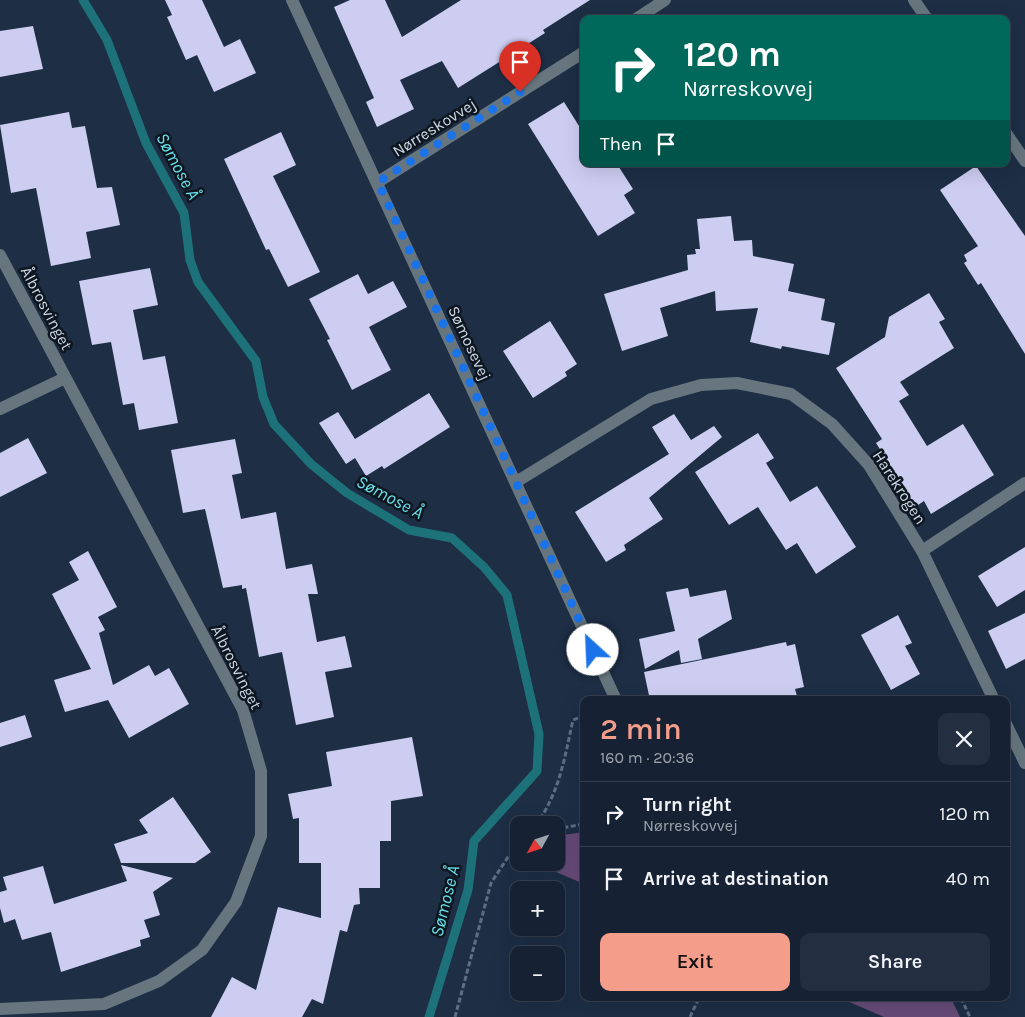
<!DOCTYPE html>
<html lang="en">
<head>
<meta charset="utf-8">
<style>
	body { margin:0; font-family:Karla,sans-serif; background:#232f40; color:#f1f3f6; height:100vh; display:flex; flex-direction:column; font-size:19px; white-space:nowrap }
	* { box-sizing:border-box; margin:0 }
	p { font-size:16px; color:#9ea4ac }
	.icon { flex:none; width:28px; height:28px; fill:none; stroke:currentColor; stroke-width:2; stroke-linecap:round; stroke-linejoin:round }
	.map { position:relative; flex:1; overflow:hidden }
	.panel { position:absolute; left:580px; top:696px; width:430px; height:305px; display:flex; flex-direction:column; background:#162234; border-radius:10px; box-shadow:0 5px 20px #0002,0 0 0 1px #353f4f }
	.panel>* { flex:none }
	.hud { position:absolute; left:580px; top:15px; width:430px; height:152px; border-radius:10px; box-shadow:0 5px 20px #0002,0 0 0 1px #353f4f; background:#00695c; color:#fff; overflow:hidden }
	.needle { width:32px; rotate:230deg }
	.controls { position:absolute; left:510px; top:816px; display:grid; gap:10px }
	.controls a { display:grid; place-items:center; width:55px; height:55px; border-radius:10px; background:#162234; box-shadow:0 5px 20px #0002,0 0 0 1px #353f4f; font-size:25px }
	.pin { position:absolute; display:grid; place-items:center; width:42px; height:42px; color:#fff; margin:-51px -21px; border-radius:50% 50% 50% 0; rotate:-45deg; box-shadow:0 0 5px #0007 }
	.pin .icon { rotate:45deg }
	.me { position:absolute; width:55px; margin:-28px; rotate:335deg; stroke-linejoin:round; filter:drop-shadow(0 0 4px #0008) }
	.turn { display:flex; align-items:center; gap:18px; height:105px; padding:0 20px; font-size:22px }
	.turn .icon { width:65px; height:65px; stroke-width:2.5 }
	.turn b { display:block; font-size:35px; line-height:42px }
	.then { display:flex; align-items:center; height:48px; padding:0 20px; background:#0003; gap:10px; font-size:19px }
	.round { display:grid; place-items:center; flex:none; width:52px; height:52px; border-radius:10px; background:#232f40 }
	.overview { display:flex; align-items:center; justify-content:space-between; height:85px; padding:0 20px }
	h1 { font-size:30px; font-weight:600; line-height:38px; color:#f49d8b }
	.action { display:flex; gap:10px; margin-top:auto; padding:10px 20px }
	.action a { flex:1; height:58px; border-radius:10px; background:#f49d8b; color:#111; font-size:20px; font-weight:600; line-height:58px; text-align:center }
	.action a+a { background:#232f40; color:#f1f3f6 }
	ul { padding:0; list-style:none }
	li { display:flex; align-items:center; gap:15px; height:65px; padding:0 20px; border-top:1px solid #353f4f }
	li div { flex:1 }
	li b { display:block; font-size:19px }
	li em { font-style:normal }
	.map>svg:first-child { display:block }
	.forest { fill:#664b78 }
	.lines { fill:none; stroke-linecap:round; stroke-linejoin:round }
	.stream { stroke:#1d727a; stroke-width:9 }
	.building { fill:#cccdf0 }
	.path { stroke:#5f6e82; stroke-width:3; stroke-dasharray:5 2.5; stroke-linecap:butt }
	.minor { stroke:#67767e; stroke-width:12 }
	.route { stroke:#1a73e8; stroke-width:9; stroke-dasharray:0 16.2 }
	.labels { text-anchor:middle; stroke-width:5; stroke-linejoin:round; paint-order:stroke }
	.street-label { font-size:16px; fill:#ccd7e6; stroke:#0e1620 }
	.water-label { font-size:18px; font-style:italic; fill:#67dee9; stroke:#0e1620 }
</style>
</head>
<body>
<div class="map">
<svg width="1025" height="1017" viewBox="0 0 1025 1017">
	<rect width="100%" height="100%" fill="#1d2e45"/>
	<g class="forest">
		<path d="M584,832V884L547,868L545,863L556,862V836Z"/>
		<path d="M840,998H951L960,1017H884Z"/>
	</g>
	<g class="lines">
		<path class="stream" d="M83,0L107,40L146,143L184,213L190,260L198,282L256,361L263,397L274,424L311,464L347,493L409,530L452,538L484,567L507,595L539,734L537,771L474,841L468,890L429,1017"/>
	</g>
	<g class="building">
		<path d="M165,0H202L224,47L240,39L256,73L214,92L197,55L186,60L167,17L172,15Z"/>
		<path d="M350,0H385L402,37L461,0H590L543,30L545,33L458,88L442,61L400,80L414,109L377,127L366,102L374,98L334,7Z"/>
		<path d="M33,26L43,69L0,77V31Z"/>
		<path d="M564,102L584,134V164H617L633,189L624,195L635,213L598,236L528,124Z"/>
		<path d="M69,112L72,128L85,126L97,188L112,187L120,225L86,232L91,258L51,266L36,188L11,193L0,125Z"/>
		<path d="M281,132L296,165L273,176L320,272L288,287L269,249L266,250L224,159Z"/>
		<path d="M976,166L1025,236V354L981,283L978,285L964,263L967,261L964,255L978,246L940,190Z"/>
		<path d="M731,216L734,241L752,240L753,256L794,264L788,291L825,299L821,320L835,323L829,355L782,346L781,349L750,342L758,308L716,311L715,291L660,308L668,336L622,351L604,294L688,270L687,255L696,254L695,249H700L697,219Z"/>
		<path d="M150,268L158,305L133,310L143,360L165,356L178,423L139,430L134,403L123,405L111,342L92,345L79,281Z"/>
		<path d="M358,274L368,294L393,281L407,307L369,327L391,370L352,390L327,340L330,339L309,299Z"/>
		<path d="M929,293L945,319L939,322L954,348L900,382L909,395L899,401L927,446L963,424L994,475L931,514L924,501L909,511L892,483L899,479L876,443L882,439L836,368L885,337L889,317Z"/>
		<path d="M550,321L577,364L565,372L567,376L533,398L503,351Z"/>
		<path d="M429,393L450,427L384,469L382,466L366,476L355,458L346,464L319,423L338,412L355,439Z"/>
		<path d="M674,414L691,440L714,426L722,437L649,498L663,519L624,545L626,550L606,562L575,512L669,454L652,427Z"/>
		<path d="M758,433L774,458L766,463L790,502L817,486L856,547L816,574L797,543L786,550L758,507L729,525L695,472Z"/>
		<path d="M28,438L47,473L0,497V453Z"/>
		<path d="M235,439L242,473L232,475L241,519L276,512L286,569L312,564L318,594H308L317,642L345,636L352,667L325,672L334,717L296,725L282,652L259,657L246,588L242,589V585L223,588L205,509L183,513L171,450Z"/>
		<path d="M1025,547V590L997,607L978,576Z"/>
		<path d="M88,551L117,607L98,617L105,630L99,633L113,685L149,665L155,676L169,668L189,704L129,738L108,700L65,712L54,680L91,669L52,594L79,580L69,562Z"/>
		<path d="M688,588L690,597L726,590L732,619L698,639L702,659L681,663L679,650L645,669L639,639L675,631L666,592Z"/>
		<path d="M1025,613V659L1006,669L988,631Z"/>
		<path d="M898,615L912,643L905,646L920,674L891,690L861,635Z"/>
		<path d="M786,642L787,646L795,644L804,687L795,689L797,696L778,700H650L644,672Z"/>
		<path d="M25,715L32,737L0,747V723Z"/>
		<path d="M412,737L423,796L391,801V841H380V888H359L360,904L354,905L347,932L340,930L323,1004L312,999L302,1017H211L232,977L256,990L278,907L321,918V863H299V818L293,819L288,794L332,786L326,752Z"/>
		<path d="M173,797L211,852L195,863H121L114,844L148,833L139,820Z"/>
		<path d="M121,865L173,878L153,892L160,915L144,920L150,937L140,940L141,946L61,972L51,932L22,940L15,919L4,923L0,908V892L7,890L3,877L43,866L54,904L127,881Z"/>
	</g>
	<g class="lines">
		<g class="path">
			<path d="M536,825C560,791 564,760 573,720L584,716"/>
			<path d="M556,829L584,824"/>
			<path d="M961,998L970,1017"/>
			<path d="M455,1017L491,883L508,857L519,845"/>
			<path d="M690,1017L699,998"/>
		</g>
		<g class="minor">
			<path d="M292,0L616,700"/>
			<path d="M914,0L927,19"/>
			<path d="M636,19L665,0"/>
			<path d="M1006,133L1025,161"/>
			<path d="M378,182L584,52"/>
			<path d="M0,255L243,710L261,771V836L236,902L202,950L159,981L104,1004L0,1009"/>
			<path d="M0,409L65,378"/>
			<path d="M516,482L651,399L701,385L737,383L791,394L832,424L869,465L922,551L994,700"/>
			<path d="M922,551L1025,483"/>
			<path d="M1006,724L1025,763"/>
		</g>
	</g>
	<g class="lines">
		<path class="route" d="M520,92L378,182L593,650"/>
	</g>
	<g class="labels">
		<g class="street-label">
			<text transform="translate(434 127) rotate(-32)" y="6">Nørreskovvej</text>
			<text transform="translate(47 308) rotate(62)" y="6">Ålbrosvinget</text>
			<text transform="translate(470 343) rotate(65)" y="6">Sømosevej</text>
			<text transform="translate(900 487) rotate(57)" y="6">Harekrogen</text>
			<text transform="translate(237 667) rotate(63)" y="6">Ålbrosvinget</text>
		</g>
		<g class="water-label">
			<text transform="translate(178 166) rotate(62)" y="6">Sømose Å</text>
			<text transform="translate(390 497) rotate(28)" y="6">Sømose Å</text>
			<text transform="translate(445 901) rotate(-76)" y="6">Sømose Å</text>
		</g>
	</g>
</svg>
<div class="controls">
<a><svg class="needle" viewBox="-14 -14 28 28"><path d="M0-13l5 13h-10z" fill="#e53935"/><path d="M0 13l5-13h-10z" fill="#9ea4ac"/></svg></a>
<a>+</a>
<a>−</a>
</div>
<div class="pin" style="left:520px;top:92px;background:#d93025"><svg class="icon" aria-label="arrive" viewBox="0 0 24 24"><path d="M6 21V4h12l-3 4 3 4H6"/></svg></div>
<svg class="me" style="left:593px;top:650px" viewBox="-20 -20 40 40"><circle r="19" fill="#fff"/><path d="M0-13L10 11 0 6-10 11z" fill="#1a73e8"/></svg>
<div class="hud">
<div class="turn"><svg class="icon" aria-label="right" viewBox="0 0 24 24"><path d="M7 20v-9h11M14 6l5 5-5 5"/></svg><div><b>120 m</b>Nørreskovvej</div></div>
<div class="then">Then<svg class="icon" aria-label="arrive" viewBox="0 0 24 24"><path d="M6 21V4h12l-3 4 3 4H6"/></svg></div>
</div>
<section class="panel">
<div class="overview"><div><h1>2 min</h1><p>160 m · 20:36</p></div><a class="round"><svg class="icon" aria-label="close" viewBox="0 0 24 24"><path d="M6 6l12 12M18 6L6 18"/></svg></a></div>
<ul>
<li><svg class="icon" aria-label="right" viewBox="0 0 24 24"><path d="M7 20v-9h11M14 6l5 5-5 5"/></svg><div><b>Turn right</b><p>Nørreskovvej</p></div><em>120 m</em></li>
<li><svg class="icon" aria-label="arrive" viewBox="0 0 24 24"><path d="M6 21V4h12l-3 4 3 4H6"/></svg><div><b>Arrive at destination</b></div><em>40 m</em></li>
</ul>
<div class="action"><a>Exit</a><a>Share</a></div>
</section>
</div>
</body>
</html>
